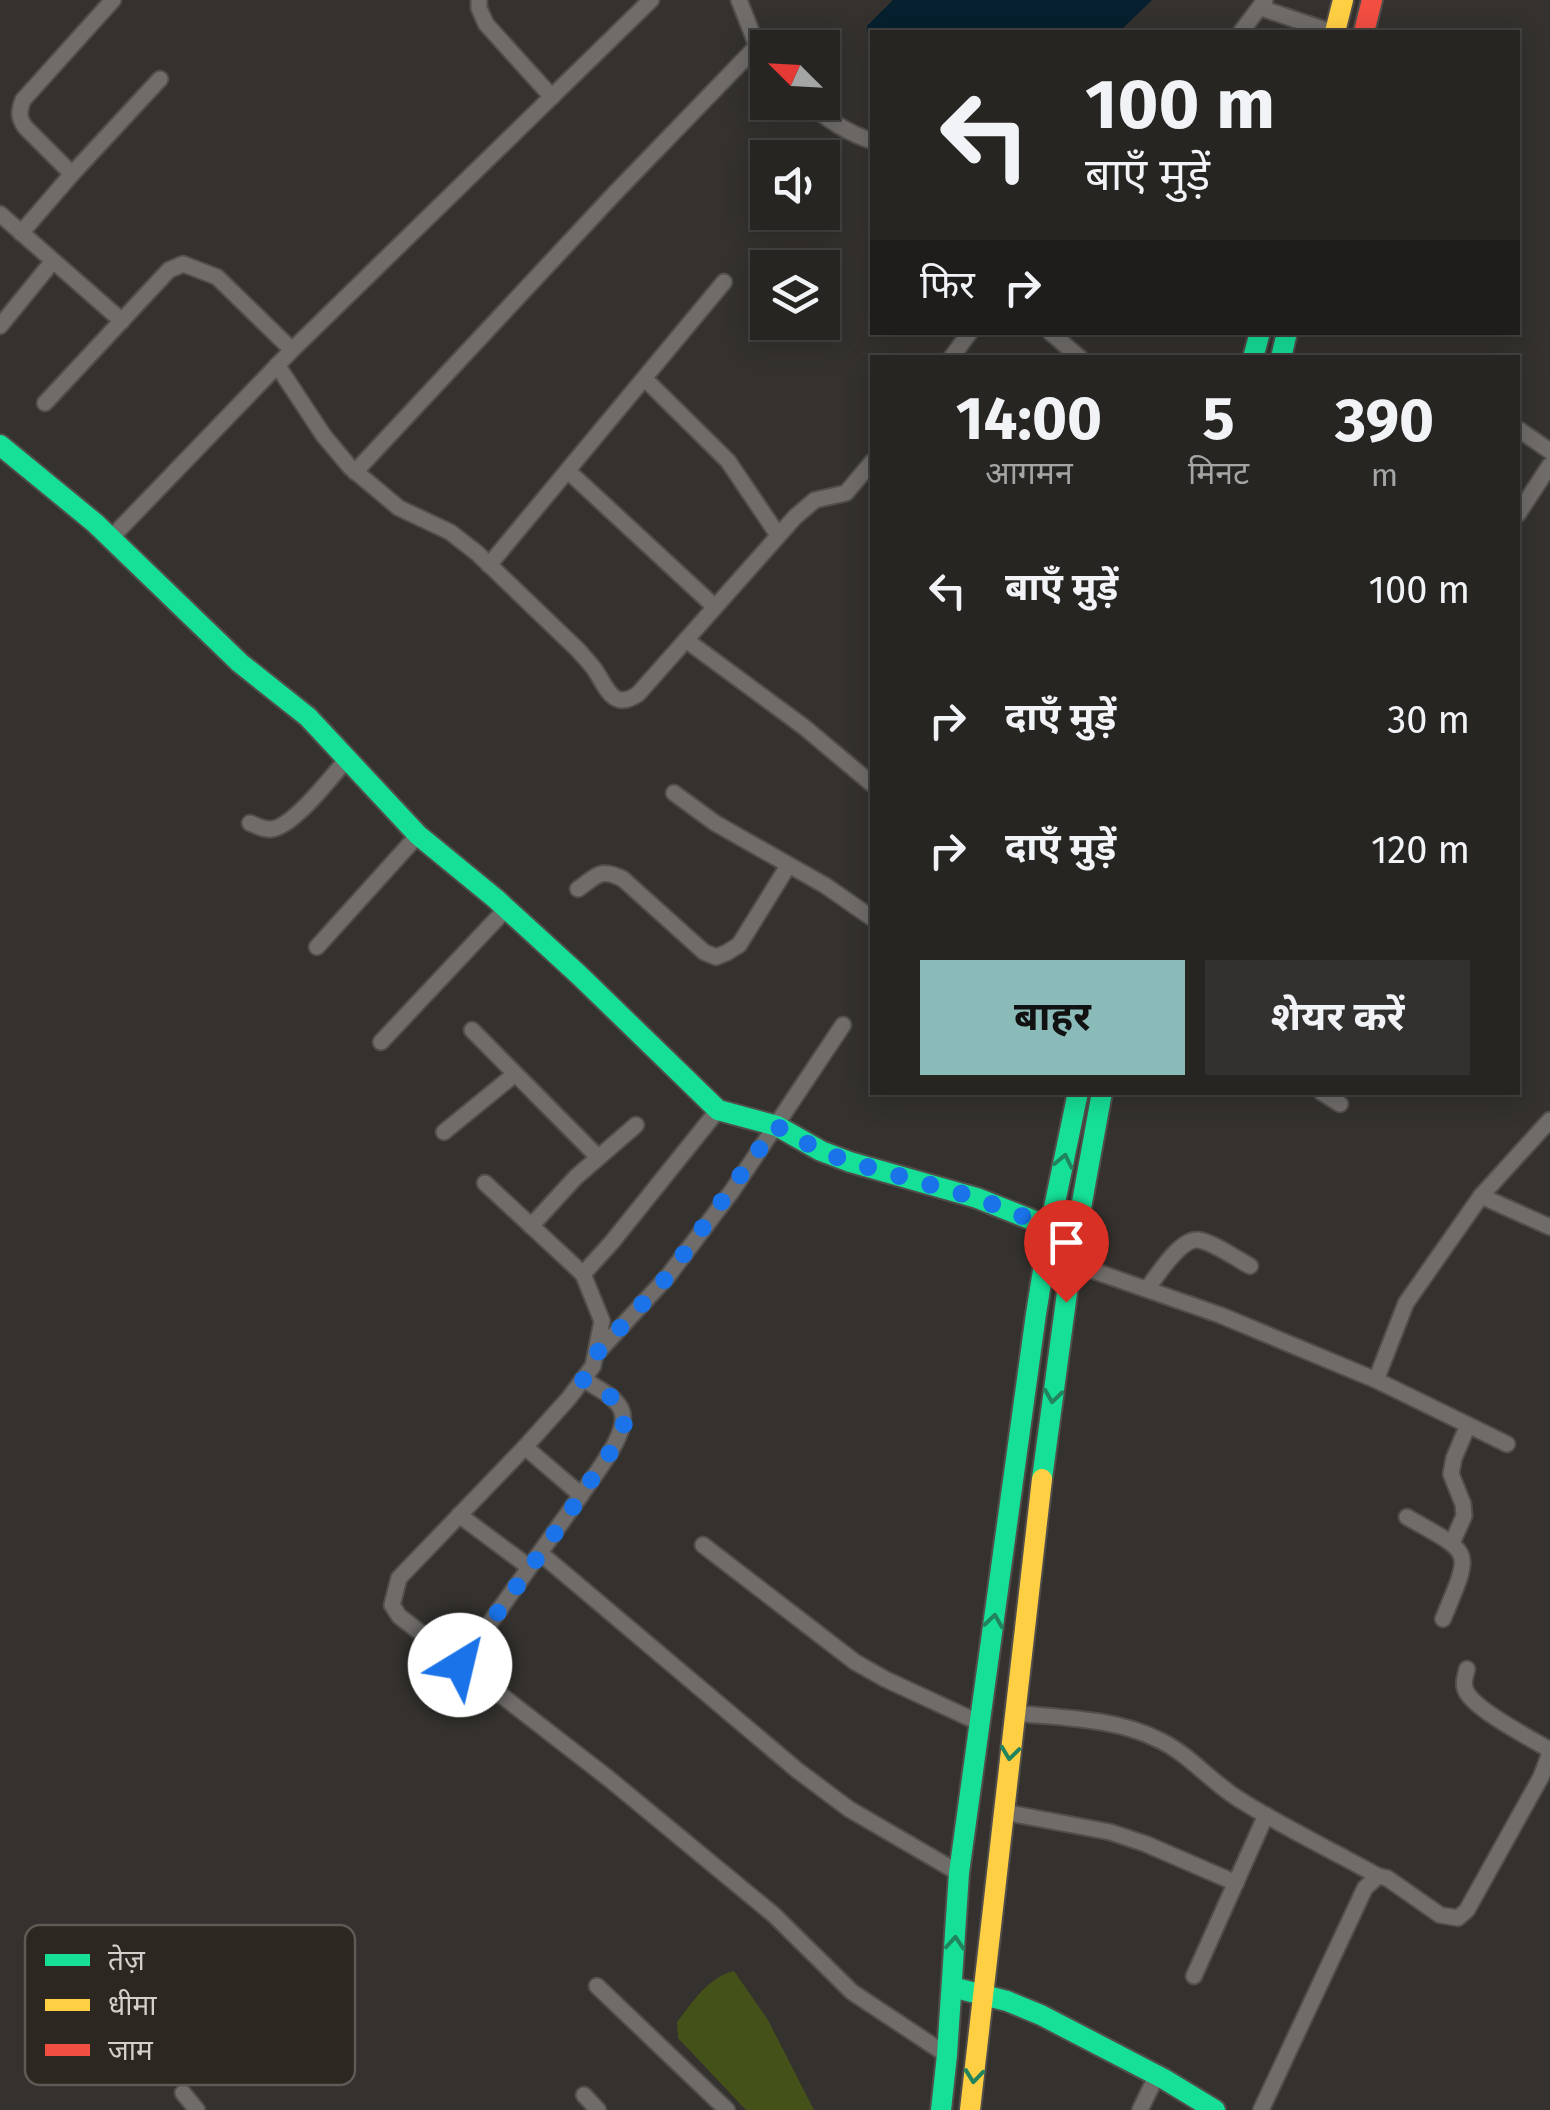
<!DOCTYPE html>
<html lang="hi">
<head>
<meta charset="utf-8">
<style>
	body { margin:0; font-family:"Fira Sans","Noto Sans Devanagari",sans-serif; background:#33312f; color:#f1f3f6; height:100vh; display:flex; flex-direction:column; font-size:38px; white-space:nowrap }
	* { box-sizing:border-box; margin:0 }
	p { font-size:32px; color:#a4a5a5 }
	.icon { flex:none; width:55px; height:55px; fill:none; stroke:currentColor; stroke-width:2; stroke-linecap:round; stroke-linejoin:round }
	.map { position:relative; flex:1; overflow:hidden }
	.side { position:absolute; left:870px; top:355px; width:650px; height:740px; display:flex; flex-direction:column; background:#272522; border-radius:0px; box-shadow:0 5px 25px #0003,0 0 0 2px #434240 }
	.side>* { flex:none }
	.top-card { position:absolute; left:870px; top:30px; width:650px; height:305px; border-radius:0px; box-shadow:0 5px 25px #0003,0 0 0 2px #434240; background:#272522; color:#f1f3f6; overflow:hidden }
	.needle { width:65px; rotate:294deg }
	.buttons { position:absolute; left:750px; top:30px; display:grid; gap:20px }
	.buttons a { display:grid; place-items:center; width:90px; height:90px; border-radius:0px; background:#272522; box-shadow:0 5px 25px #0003,0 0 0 2px #434240; font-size:50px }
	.pin { position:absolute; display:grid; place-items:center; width:85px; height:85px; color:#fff; margin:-102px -42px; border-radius:50% 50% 50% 0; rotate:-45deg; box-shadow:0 0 10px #0007 }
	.pin .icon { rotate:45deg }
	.me { position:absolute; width:110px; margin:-55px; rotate:36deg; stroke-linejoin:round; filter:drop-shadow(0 0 8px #0008) }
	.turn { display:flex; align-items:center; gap:35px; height:210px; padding:0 50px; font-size:45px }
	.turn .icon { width:130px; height:130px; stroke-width:2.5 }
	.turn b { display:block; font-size:70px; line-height:85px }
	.then { display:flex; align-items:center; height:95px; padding:0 50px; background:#0003; gap:20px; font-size:38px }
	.eta { display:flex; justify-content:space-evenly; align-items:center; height:170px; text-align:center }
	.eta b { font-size:60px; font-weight:700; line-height:70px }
	.primary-button { display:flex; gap:20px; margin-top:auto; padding:20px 50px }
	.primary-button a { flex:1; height:115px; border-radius:0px; background:#8bbbb9; color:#111; font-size:40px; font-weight:700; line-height:115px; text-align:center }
	.primary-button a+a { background:#33312f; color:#f1f3f6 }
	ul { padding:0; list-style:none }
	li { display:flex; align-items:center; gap:30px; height:130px; padding:0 50px }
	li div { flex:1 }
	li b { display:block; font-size:38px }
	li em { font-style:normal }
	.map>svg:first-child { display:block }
	.green { fill:#44521a }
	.water { fill:#06202f }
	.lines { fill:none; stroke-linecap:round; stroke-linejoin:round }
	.street-casing { stroke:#504d4a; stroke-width:19 }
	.fast-casing { stroke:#504d4a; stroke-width:24 }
	.slow-casing { stroke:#504d4a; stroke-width:24 }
	.jam-casing { stroke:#504d4a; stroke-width:24 }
	.street { stroke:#706c6a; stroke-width:15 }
	.fast { stroke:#16e098; stroke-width:20 }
	.slow { stroke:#ffcf43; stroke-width:20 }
	.jam { stroke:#f24e42; stroke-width:20 }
	.oneway { stroke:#22845c }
	.route { stroke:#1a73e8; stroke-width:18; stroke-dasharray:0 32.4 }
	.key { fill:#2d2721; stroke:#5f5a55; stroke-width:2.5 }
	.key-label { font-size:28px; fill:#d5d0cd }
</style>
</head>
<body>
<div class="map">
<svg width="1550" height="2110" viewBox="0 0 1550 2110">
	<rect width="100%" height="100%" fill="#34312e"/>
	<path class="green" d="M734,1971L768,2020L814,2110H746L678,2038L677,2022C693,2002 708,1977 734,1971Z"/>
	<path class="water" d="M893,0H1152L1119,32H872V52H870L867,26Z"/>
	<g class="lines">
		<defs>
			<g id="street">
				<path d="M479,0V8L486,24L552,97"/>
				<path d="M739,0L757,46L768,58"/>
				<path d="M1261,8L1332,32"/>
				<path d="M1241,32L1265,0"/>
				<path d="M808,102C827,120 848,133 872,141"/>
				<path d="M72,174L25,127C18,117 19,111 23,100L113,0"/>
				<path d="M0,214L122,321"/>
				<path d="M21,233L72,174L160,79"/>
				<path d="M0,326L53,261"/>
				<path d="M1050,332L1080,358"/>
				<path d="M951,358L970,332"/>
				<path d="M277,365L324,436L350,467L399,508L450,532L477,553L578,650C584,657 590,663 595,670C607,688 613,711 638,694L795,517L815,500L846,493L872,462"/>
				<path d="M645,379L728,461L778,535"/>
				<path d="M45,403L169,270L183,264L217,277L292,350"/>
				<path d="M1518,429L1550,451"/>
				<path d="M568,471L715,607"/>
				<path d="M355,472L616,192L757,46"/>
				<path d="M1518,514L1550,465"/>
				<path d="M111,538L292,350L651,0"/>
				<path d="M489,565L724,282"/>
				<path d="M686,640L804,727L872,784"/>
				<path d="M674,793L715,823L826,886L872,918"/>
				<path d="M250,823C257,826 264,830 272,829C294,826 332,776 347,759"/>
				<path d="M578,889C597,876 600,867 623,879L704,952L716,957L726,953L739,945L788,866"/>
				<path d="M317,947L418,835"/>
				<path d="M472,1030L598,1157"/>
				<path d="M381,1042L506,909"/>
				<path d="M1321,1092L1340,1104"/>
				<path d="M718,1110L612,1242L583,1274L602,1321L593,1366L569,1398L525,1447L399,1578L392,1605L399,1616L608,1778L774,1915L852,1992L947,2055"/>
				<path d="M444,1132L515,1074"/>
				<path d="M485,1183L583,1274"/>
				<path d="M1481,1196L1550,1120"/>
				<path d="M531,1226L576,1177L636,1125"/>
				<path d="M1071,1263L1220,1315L1376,1380L1507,1444"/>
				<path d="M1147,1289C1157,1276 1180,1238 1198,1240C1213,1242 1237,1259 1250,1266"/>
				<path d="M599,1351L668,1276L732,1191L843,1025"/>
				<path d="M1376,1380L1406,1303L1481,1196L1550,1227"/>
				<path d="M581,1495C593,1476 632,1431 621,1409C614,1395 596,1388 583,1379"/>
				<path d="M459,1515L529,1567"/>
				<path d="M1407,1517C1473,1555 1473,1547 1443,1619"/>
				<path d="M1452,1543L1464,1516L1463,1504L1451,1474L1454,1458L1468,1425"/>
				<path d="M703,1545L855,1662L885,1679L980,1723"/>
				<path d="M540,1553L797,1770L849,1809L959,1873"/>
				<path d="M460,1665L581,1495L525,1447"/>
				<path d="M1467,1669C1465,1678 1462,1685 1467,1693C1479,1712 1530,1738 1550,1750"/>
				<path d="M1014,1713C1061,1718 1114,1718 1157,1739C1188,1753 1209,1780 1237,1798C1282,1827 1332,1850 1378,1876"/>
				<path d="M1003,1812L1110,1832L1146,1844L1236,1883"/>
				<path d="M1194,1976L1266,1815"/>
				<path d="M597,1986L727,2110"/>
				<path d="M183,2093L197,2110"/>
				<path d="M584,2095L598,2110"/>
				<path d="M1140,2110L1157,2075"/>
				<path d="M1261,2110L1365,1888L1378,1876L1387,1878L1440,1915L1458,1918L1467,1910L1541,1777L1550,1753"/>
			</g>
			<g id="fast">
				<path d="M1253,358L1260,332"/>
				<path d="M1281,358L1287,332"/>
				<path d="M0,445L95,523L240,663L308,717L418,835L496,899L579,975L718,1110L777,1126L821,1151L850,1162L977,1198L1050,1227L1076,1234"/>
				<path d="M1042,1479L1071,1263L1102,1092"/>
				<path d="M952,1987L1007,2001L1041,2015L1164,2079L1215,2110"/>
				<path d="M941,2110L947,2055L959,1873L1036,1314L1050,1227L1078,1092"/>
			</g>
			<g id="slow">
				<path d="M1335,32L1343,0"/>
				<path d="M970,2110L1042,1479"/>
			</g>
			<path id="jam" d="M1364,32L1372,0"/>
		</defs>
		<use href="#street" class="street-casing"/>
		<use href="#fast" class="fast-casing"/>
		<use href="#slow" class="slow-casing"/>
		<use href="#jam" class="jam-casing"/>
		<use href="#street" class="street"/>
		<use href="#fast" class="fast"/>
		<use href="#slow" class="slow"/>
		<use href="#jam" class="jam"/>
	</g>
	<defs><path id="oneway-chevron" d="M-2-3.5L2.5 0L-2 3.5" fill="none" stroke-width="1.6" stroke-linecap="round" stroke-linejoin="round" transform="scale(2.5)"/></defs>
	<g class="oneway">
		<use href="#oneway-chevron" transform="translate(1064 1161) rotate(-78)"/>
		<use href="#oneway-chevron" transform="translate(1053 1396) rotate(98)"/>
		<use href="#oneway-chevron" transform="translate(994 1621) rotate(-82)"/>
		<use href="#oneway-chevron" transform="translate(1010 1753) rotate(97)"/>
		<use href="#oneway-chevron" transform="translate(955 1943) rotate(-86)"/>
		<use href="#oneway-chevron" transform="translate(974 2076) rotate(96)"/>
	</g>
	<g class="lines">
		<path class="route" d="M460,1665C506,1600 555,1536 599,1468C607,1456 624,1437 624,1421C625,1400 598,1389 583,1380L592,1366L596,1354L668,1276L776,1126L821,1151L850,1162L977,1198L1050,1227L1076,1234L1066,1302"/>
	</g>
	<rect x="25" y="1925" width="330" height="160" rx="15" class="key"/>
	<rect x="45" y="1954" width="45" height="12" fill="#16e098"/>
	<rect x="45" y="1999" width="45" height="12" fill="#ffcf43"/>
	<rect x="45" y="2044" width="45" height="12" fill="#f24e42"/>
	<g class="key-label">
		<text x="108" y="1970">तेज़</text>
		<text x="108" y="2015">धीमा</text>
		<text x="108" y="2060">जाम</text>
	</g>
</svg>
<div class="buttons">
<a><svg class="needle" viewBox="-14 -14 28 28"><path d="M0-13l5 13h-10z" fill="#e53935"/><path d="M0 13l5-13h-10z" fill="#a4a5a5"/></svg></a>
<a><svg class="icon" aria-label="sound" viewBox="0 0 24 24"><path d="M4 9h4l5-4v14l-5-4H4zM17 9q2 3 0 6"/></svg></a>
<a><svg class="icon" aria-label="layers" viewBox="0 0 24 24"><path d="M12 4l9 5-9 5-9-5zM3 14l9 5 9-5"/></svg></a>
</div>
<div class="pin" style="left:1066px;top:1302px;background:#d93025"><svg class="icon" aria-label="arrive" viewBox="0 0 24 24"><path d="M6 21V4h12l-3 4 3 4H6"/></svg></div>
<svg class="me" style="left:460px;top:1665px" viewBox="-20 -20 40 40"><circle r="19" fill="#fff"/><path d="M0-13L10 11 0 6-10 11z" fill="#1a73e8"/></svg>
<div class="top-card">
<div class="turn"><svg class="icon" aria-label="left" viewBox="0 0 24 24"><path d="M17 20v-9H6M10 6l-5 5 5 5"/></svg><div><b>100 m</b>बाएँ मुड़ें</div></div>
<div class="then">फिर<svg class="icon" aria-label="right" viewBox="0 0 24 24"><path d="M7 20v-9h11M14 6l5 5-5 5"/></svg></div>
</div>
<section class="side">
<div class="eta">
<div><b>14:00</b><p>आगमन</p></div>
<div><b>5</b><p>मिनट</p></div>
<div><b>390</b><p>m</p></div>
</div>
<ul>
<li><svg class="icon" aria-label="left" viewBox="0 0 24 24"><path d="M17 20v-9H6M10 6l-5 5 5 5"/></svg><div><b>बाएँ मुड़ें</b></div><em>100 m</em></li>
<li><svg class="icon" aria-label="right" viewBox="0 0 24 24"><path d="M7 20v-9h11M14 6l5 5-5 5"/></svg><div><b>दाएँ मुड़ें</b></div><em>30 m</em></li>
<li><svg class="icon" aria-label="right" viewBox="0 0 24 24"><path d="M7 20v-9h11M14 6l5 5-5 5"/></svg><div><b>दाएँ मुड़ें</b></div><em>120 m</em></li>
</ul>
<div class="primary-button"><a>बाहर</a><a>शेयर करें</a></div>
</section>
</div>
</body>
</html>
